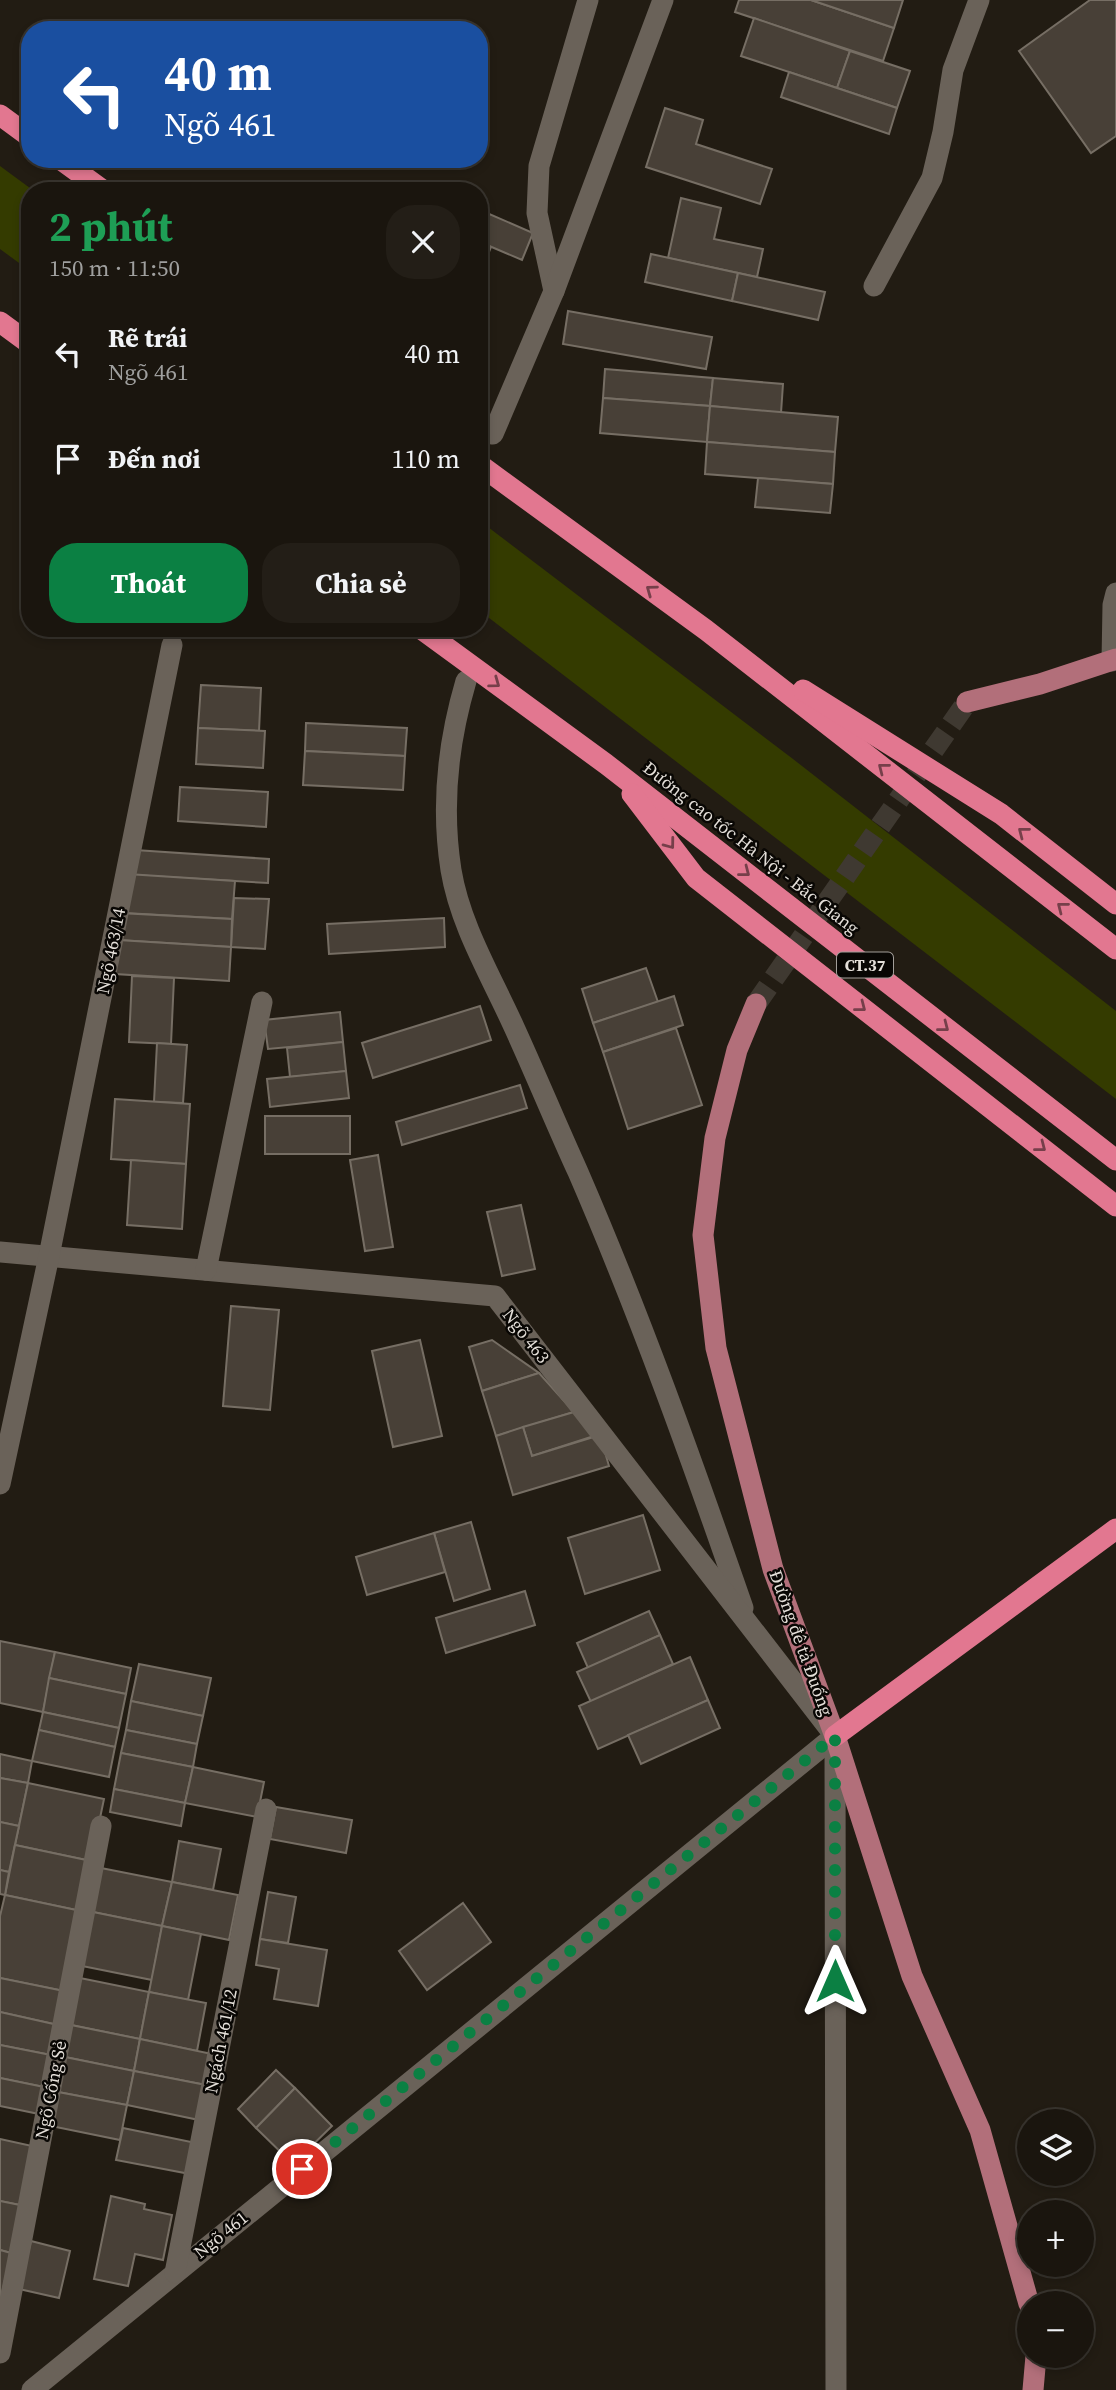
<!DOCTYPE html>
<html lang="vi">
<head>
<meta charset="utf-8">
<style>
	body { margin:0; font-family:"Source Serif 4",serif; background:#231e17; color:#f1f3f6; height:100vh; display:flex; flex-direction:column; font-size:26px; white-space:nowrap }
	* { box-sizing:border-box; margin:0 }
	p { font-size:23px; color:#9f9f9e }
	.icon { flex:none; width:38px; height:38px; fill:none; stroke:currentColor; stroke-width:2; stroke-linecap:round; stroke-linejoin:round }
	.map { position:relative; flex:1; overflow:hidden }
	.sheet { position:absolute; left:21px; top:182px; width:467px; height:455px; display:flex; flex-direction:column; background:#1a150e; border-radius:28px; box-shadow:0 4px 10px #0003,0 0 0 2px #38342e }
	.sheet>* { flex:none }
	.guide { position:absolute; left:21px; top:21px; width:467px; height:147px; border-radius:28px; box-shadow:0 4px 10px #0003,0 0 0 2px #38342e; background:#1a4fa0; color:#fff; overflow:hidden }
	.tools { position:absolute; left:1017px; top:2109px; display:grid; gap:14px }
	.tools a { display:grid; place-items:center; width:77px; height:77px; border-radius:50%; background:#1a150e; box-shadow:0 4px 10px #0003,0 0 0 2px #38342e; font-size:35px }
	.pin { position:absolute; display:grid; place-items:center; width:60px; height:60px; color:#fff; margin:-30px; border:4px solid #fff; border-radius:50%; box-shadow:0 2px 7px #0007 }
	.me { position:absolute; width:77px; margin:-38px; rotate:0deg; stroke-linejoin:round; filter:drop-shadow(0 0 5px #0008) }
	.turn { display:flex; align-items:center; gap:24px; height:147px; padding:0 28px; font-size:32px }
	.turn .icon { width:91px; height:91px; stroke-width:2.5 }
	.turn b { display:block; font-size:49px; line-height:60px }
	.round { display:grid; place-items:center; flex:none; width:74px; height:74px; border-radius:28px; background:#231e17 }
	.head { display:flex; align-items:center; justify-content:space-between; height:119px; padding:0 28px }
	h1 { font-size:42px; font-weight:700; line-height:52px; color:#1e9e55 }
	.action { display:flex; gap:14px; margin-top:auto; padding:14px 28px }
	.action a { flex:1; height:80px; border-radius:28px; background:#0b8043; color:#fff; font-size:28px; font-weight:700; line-height:80px; text-align:center }
	.action a+a { background:#231e17; color:#f1f3f6 }
	ul { padding:0; list-style:none }
	li { display:flex; align-items:center; gap:21px; height:105px; padding:0 28px }
	li div { flex:1 }
	li b { display:block; font-size:26px }
	li em { font-style:normal }
	.map>svg:first-child { display:block }
	.green { fill:#343b00 }
	.building { fill:#484037; stroke:#766e64; stroke-width:2 }
	.lines { fill:none; stroke-linecap:round; stroke-linejoin:round }
	.primary-tunnel { stroke:#3f3931; stroke-width:21; stroke-dasharray:21 10; stroke-linecap:butt }
	.minor { stroke:#6a6259; stroke-width:21 }
	.tertiary { stroke:#6a6259; stroke-width:21 }
	.primary { stroke:#b26f7a; stroke-width:21 }
	.motorway { stroke:#e27790; stroke-width:21 }
	.oneway { stroke:#763f4a }
	.route { stroke:#0b8043; stroke-width:12; stroke-dasharray:0 21.6 }
	.labels { text-anchor:middle; stroke-width:5; stroke-linejoin:round; paint-order:stroke }
	.shield { fill:#090704; stroke:#a29e99; stroke-width:2 }
	.shield-label { font-size:16px; font-weight:bold; fill:#e4dfd9 }
	.street-label { font-size:18px; fill:#e4dfd9; stroke:#090704 }
</style>
</head>
<body>
<div class="map">
<svg width="1116" height="2390" viewBox="0 0 1116 2390">
	<rect width="100%" height="100%" fill="#221c13"/>
	<g class="green">
		<path d="M0,166L34,191H30V271L0,249Z"/>
		<path d="M480,521L793,759L1116,1011V1099L480,611Z"/>
	</g>
	<g class="building">
		<path d="M739,0H811L894,28L883,61L735,12Z"/>
		<path d="M811,0H903L894,28Z"/>
		<path d="M1090,0H1116V136L1091,153L1019,51Z"/>
		<path d="M754,18L850,51L837,88L741,56Z"/>
		<path d="M850,51L910,71L897,108L837,88Z"/>
		<path d="M789,72L897,108L889,134L781,97Z"/>
		<path d="M665,108L703,120L696,144L772,169L760,204L646,167Z"/>
		<path d="M681,198L721,208L714,239L763,249L757,277L668,258Z"/>
		<path d="M480,210L533,233L522,260L480,242Z"/>
		<path d="M480,242L491,247L480,274Z"/>
		<path d="M651,254L738,273L732,301L645,282Z"/>
		<path d="M738,273L825,292L818,320L732,301Z"/>
		<path d="M568,311L712,337L706,369L563,344Z"/>
		<path d="M605,369L713,378L710,406L603,398Z"/>
		<path d="M713,378L783,384L781,413L710,406Z"/>
		<path d="M603,398L710,406L707,442L600,433Z"/>
		<path d="M710,406L838,417L835,452L707,442Z"/>
		<path d="M707,442L835,452L833,484L705,474Z"/>
		<path d="M758,478L833,484L830,513L755,507Z"/>
		<path d="M201,685L261,688L259,731L198,728Z"/>
		<path d="M306,723L407,728L405,756L305,751Z"/>
		<path d="M198,728L265,731L263,768L196,764Z"/>
		<path d="M305,751L405,756L403,790L303,785Z"/>
		<path d="M180,787L268,792L266,827L178,821Z"/>
		<path d="M135,850L269,859L268,883L133,875Z"/>
		<path d="M127,874L235,881L232,919L124,913Z"/>
		<path d="M234,898L269,899L265,949L231,947Z"/>
		<path d="M119,913L232,919L231,947L118,940Z"/>
		<path d="M444,918L445,947L329,954L327,924Z"/>
		<path d="M118,940L231,947L229,981L115,974Z"/>
		<path d="M646,968L658,1002L593,1023L582,989Z"/>
		<path d="M132,976L174,978L171,1044L129,1042Z"/>
		<path d="M674,996L683,1025L603,1052L593,1023Z"/>
		<path d="M480,1006L491,1040L373,1078L362,1043Z"/>
		<path d="M340,1012L343,1042L268,1049L264,1020Z"/>
		<path d="M676,1028L702,1105L628,1129L603,1052Z"/>
		<path d="M343,1042L346,1071L290,1077L287,1048Z"/>
		<path d="M157,1043L187,1045L183,1103L154,1102Z"/>
		<path d="M346,1071L349,1098L270,1107L267,1079Z"/>
		<path d="M520,1085L527,1108L402,1145L396,1122Z"/>
		<path d="M115,1099L190,1104L186,1164L111,1159Z"/>
		<rect x="265" y="1116" width="85" height="38"/>
		<path d="M378,1155L393,1247L365,1251L350,1160Z"/>
		<path d="M131,1160L186,1164L182,1229L127,1225Z"/>
		<path d="M521,1205L535,1269L502,1276L487,1212Z"/>
		<path d="M231,1306L279,1310L270,1410L223,1406Z"/>
		<path d="M420,1340L442,1436L393,1447L372,1351Z"/>
		<path d="M492,1340L539,1373L482,1391L469,1347Z"/>
		<path d="M539,1373L574,1412L496,1436L482,1391Z"/>
		<path d="M574,1412L594,1436L532,1456L523,1427Z"/>
		<path d="M523,1427L532,1456L600,1435L609,1466L513,1495L496,1436Z"/>
		<path d="M643,1515L660,1570L585,1594L568,1538Z"/>
		<path d="M471,1522L490,1589L454,1601L434,1533Z"/>
		<path d="M434,1533L445,1572L367,1595L356,1557Z"/>
		<path d="M525,1591L535,1625L446,1653L436,1618Z"/>
		<path d="M649,1611L660,1635L588,1668L577,1643Z"/>
		<path d="M660,1635L673,1664L591,1702L577,1672Z"/>
		<path d="M0,1641L55,1652L43,1712L0,1703Z"/>
		<path d="M55,1652L131,1668L126,1694L49,1678Z"/>
		<path d="M690,1657L708,1700L598,1749L579,1706Z"/>
		<path d="M139,1664L211,1678L203,1716L131,1701Z"/>
		<path d="M49,1678L126,1694L119,1728L43,1712Z"/>
		<path d="M708,1700L720,1728L641,1764L628,1735Z"/>
		<path d="M131,1701L203,1716L197,1744L126,1730Z"/>
		<path d="M43,1712L119,1728L115,1747L39,1730Z"/>
		<path d="M39,1730L115,1747L109,1777L32,1761Z"/>
		<path d="M126,1730L197,1744L193,1767L121,1753Z"/>
		<path d="M121,1753L193,1767L185,1803L114,1789Z"/>
		<path d="M0,1754L32,1761L28,1783L0,1778Z"/>
		<path d="M193,1767L264,1782L257,1817L185,1803Z"/>
		<path d="M0,1778L28,1783L19,1826L0,1822Z"/>
		<path d="M28,1783L104,1799L91,1861L15,1845Z"/>
		<path d="M114,1789L185,1803L181,1826L110,1812Z"/>
		<path d="M276,1807L352,1820L346,1853L270,1839Z"/>
		<path d="M0,1822L19,1826L9,1872L0,1870Z"/>
		<path d="M179,1841L221,1849L213,1890L172,1882Z"/>
		<path d="M15,1845L91,1861L81,1911L5,1895Z"/>
		<path d="M101,1868L172,1882L162,1926L93,1912Z"/>
		<path d="M0,1870L9,1872L5,1895L0,1894Z"/>
		<path d="M172,1882L238,1895L229,1940L162,1926Z"/>
		<path d="M268,1892L296,1897L288,1943L260,1939Z"/>
		<path d="M5,1895L81,1911L64,1991L0,1978V1916Z"/>
		<path d="M463,1903L491,1942L427,1990L399,1951Z"/>
		<path d="M93,1912L162,1926L152,1980L82,1966Z"/>
		<path d="M162,1926L201,1934L188,2000L149,1992Z"/>
		<path d="M260,1939L327,1950L318,2006L274,1999L279,1969L256,1965Z"/>
		<path d="M0,1978L64,1991L58,2025L0,2012Z"/>
		<path d="M80,1978L149,1992L140,2039L71,2025Z"/>
		<path d="M149,1992L206,2003L197,2051L140,2039Z"/>
		<path d="M0,2012L58,2025L51,2055L0,2045Z"/>
		<path d="M71,2025L140,2039L134,2071L65,2057Z"/>
		<path d="M140,2039L212,2054L206,2085L134,2071Z"/>
		<path d="M0,2045L51,2055L44,2087L0,2078Z"/>
		<path d="M65,2057L134,2071L127,2105L58,2092Z"/>
		<path d="M276,2070L295,2088L256,2128L238,2109Z"/>
		<path d="M134,2071L206,2085L199,2120L127,2105Z"/>
		<path d="M0,2078L44,2087L39,2114L0,2106Z"/>
		<path d="M295,2088L332,2126L293,2164L256,2128Z"/>
		<path d="M58,2092L127,2105L120,2140L51,2126Z"/>
		<path d="M123,2128L196,2143L190,2174L116,2160Z"/>
		<path d="M0,2139L32,2146L20,2205L0,2201Z"/>
		<path d="M111,2196L145,2204L144,2209L172,2215L163,2260L135,2254L128,2286L94,2279Z"/>
		<path d="M0,2201L20,2205L11,2253L0,2250Z"/>
		<path d="M31,2241L70,2251L59,2298L19,2289Z"/>
		<path d="M0,2250L11,2253L0,2302Z"/>
	</g>
	<g class="lines">
		<path class="primary-tunnel" d="M756,1004L967,702"/>
		<g class="minor">
			<path d="M874,286L932,178L943,132L953,70L979,0"/>
			<path d="M554,291L537,213L539,166L588,0"/>
			<path d="M493,434L554,291L663,0"/>
			<path d="M1112,661L1113,605L1116,593"/>
			<path d="M466,681C448,742 441,806 451,870C460,925 491,976 514,1027C536,1075 556,1124 578,1172C640,1315 692,1461 743,1608"/>
			<path d="M0,1252L495,1296L835,1736L32,2390"/>
			<path d="M206,1270L262,1002"/>
			<path d="M0,1484L49,1256L172,645"/>
			<path d="M175,2273L266,1809"/>
			<path d="M0,2353L101,1826"/>
		</g>
		<path class="tertiary" d="M835,1741L836,2390"/>
		<g class="primary">
			<path d="M967,702L1040,684L1116,659"/>
			<path d="M756,1004L737,1050L715,1138L703,1235L716,1348L773,1569L835,1736L912,1976L980,2130L1029,2304"/>
			<path d="M1033,2390L1036,2356"/>
		</g>
		<g class="motorway">
			<path d="M0,115L30,137"/>
			<path d="M60,159L104,191"/>
			<path d="M0,322L30,344"/>
			<path d="M480,465L706,630L1116,949"/>
			<path d="M420,628L606,764L1116,1160"/>
			<path d="M803,690L1001,814L1116,904"/>
			<path d="M632,794L696,878L1116,1206"/>
			<path d="M835,1736L1116,1529"/>
		</g>
	</g>
	<defs><path id="oneway-chevron" d="M-2-3.5L2.5 0L-2 3.5" fill="none" stroke-width="1.6" stroke-linecap="round" stroke-linejoin="round" transform="scale(1.75)"/></defs>
	<g class="oneway">
		<use href="#oneway-chevron" transform="translate(651 590) rotate(-144)"/>
		<use href="#oneway-chevron" transform="translate(495 683) rotate(36)"/>
		<use href="#oneway-chevron" transform="translate(883 768) rotate(-142)"/>
		<use href="#oneway-chevron" transform="translate(1023 832) rotate(-142)"/>
		<use href="#oneway-chevron" transform="translate(670 844) rotate(53)"/>
		<use href="#oneway-chevron" transform="translate(745 872) rotate(38)"/>
		<use href="#oneway-chevron" transform="translate(1062 907) rotate(-142)"/>
		<use href="#oneway-chevron" transform="translate(861 1007) rotate(38)"/>
		<use href="#oneway-chevron" transform="translate(944 1027) rotate(38)"/>
		<use href="#oneway-chevron" transform="translate(1041 1147) rotate(38)"/>
	</g>
	<g class="lines">
		<path class="route" d="M302,2169L835,1736V1981"/>
	</g>
	<g class="labels">
		<rect class="shield" x="837" y="952.5" width="56" height="25" rx="5"/>
		<g class="shield-label">
			<text x="865" y="971">CT.37</text>
		</g>
		<g class="street-label">
			<text transform="translate(751 848) rotate(38)" y="6">Đường cao tốc Hà Nội - Bắc Giang</text>
			<text transform="translate(111 951) rotate(-79)" y="6">Ngõ 463/14</text>
			<text transform="translate(526 1336) rotate(52)" y="6">Ngõ 463</text>
			<text transform="translate(801 1643) rotate(70)" y="6">Đường đê tả Đuống</text>
			<text transform="translate(221 2041) rotate(-79)" y="6">Ngách 461/12</text>
			<text transform="translate(51 2090) rotate(-79)" y="6">Ngõ Cống Sẻ</text>
			<text transform="translate(221 2235) rotate(-39)" y="6">Ngõ 461</text>
		</g>
	</g>
</svg>
<div class="tools">
<a><svg class="icon" aria-label="layers" viewBox="0 0 24 24"><path d="M12 4l9 5-9 5-9-5zM3 14l9 5 9-5"/></svg></a>
<a>+</a>
<a>−</a>
</div>
<div class="pin" style="left:302px;top:2169px;background:#d93025"><svg class="icon" aria-label="arrive" viewBox="0 0 24 24"><path d="M6 21V4h12l-3 4 3 4H6"/></svg></div>
<svg class="me" style="left:835px;top:1981px" viewBox="-20 -20 40 40"><path d="M0-17L14 15 0 8-14 15z" fill="#0b8043" stroke="#fff" stroke-width="4"/></svg>
<div class="guide">
<div class="turn"><svg class="icon" aria-label="left" viewBox="0 0 24 24"><path d="M17 20v-9H6M10 6l-5 5 5 5"/></svg><div><b>40 m</b>Ngõ 461</div></div>
</div>
<section class="sheet">
<div class="head"><div><h1>2 phút</h1><p>150 m · 11:50</p></div><a class="round"><svg class="icon" aria-label="close" viewBox="0 0 24 24"><path d="M6 6l12 12M18 6L6 18"/></svg></a></div>
<ul>
<li><svg class="icon" aria-label="left" viewBox="0 0 24 24"><path d="M17 20v-9H6M10 6l-5 5 5 5"/></svg><div><b>Rẽ trái</b><p>Ngõ 461</p></div><em>40 m</em></li>
<li><svg class="icon" aria-label="arrive" viewBox="0 0 24 24"><path d="M6 21V4h12l-3 4 3 4H6"/></svg><div><b>Đến nơi</b></div><em>110 m</em></li>
</ul>
<div class="action"><a>Thoát</a><a>Chia sẻ</a></div>
</section>
</div>
</body>
</html>
